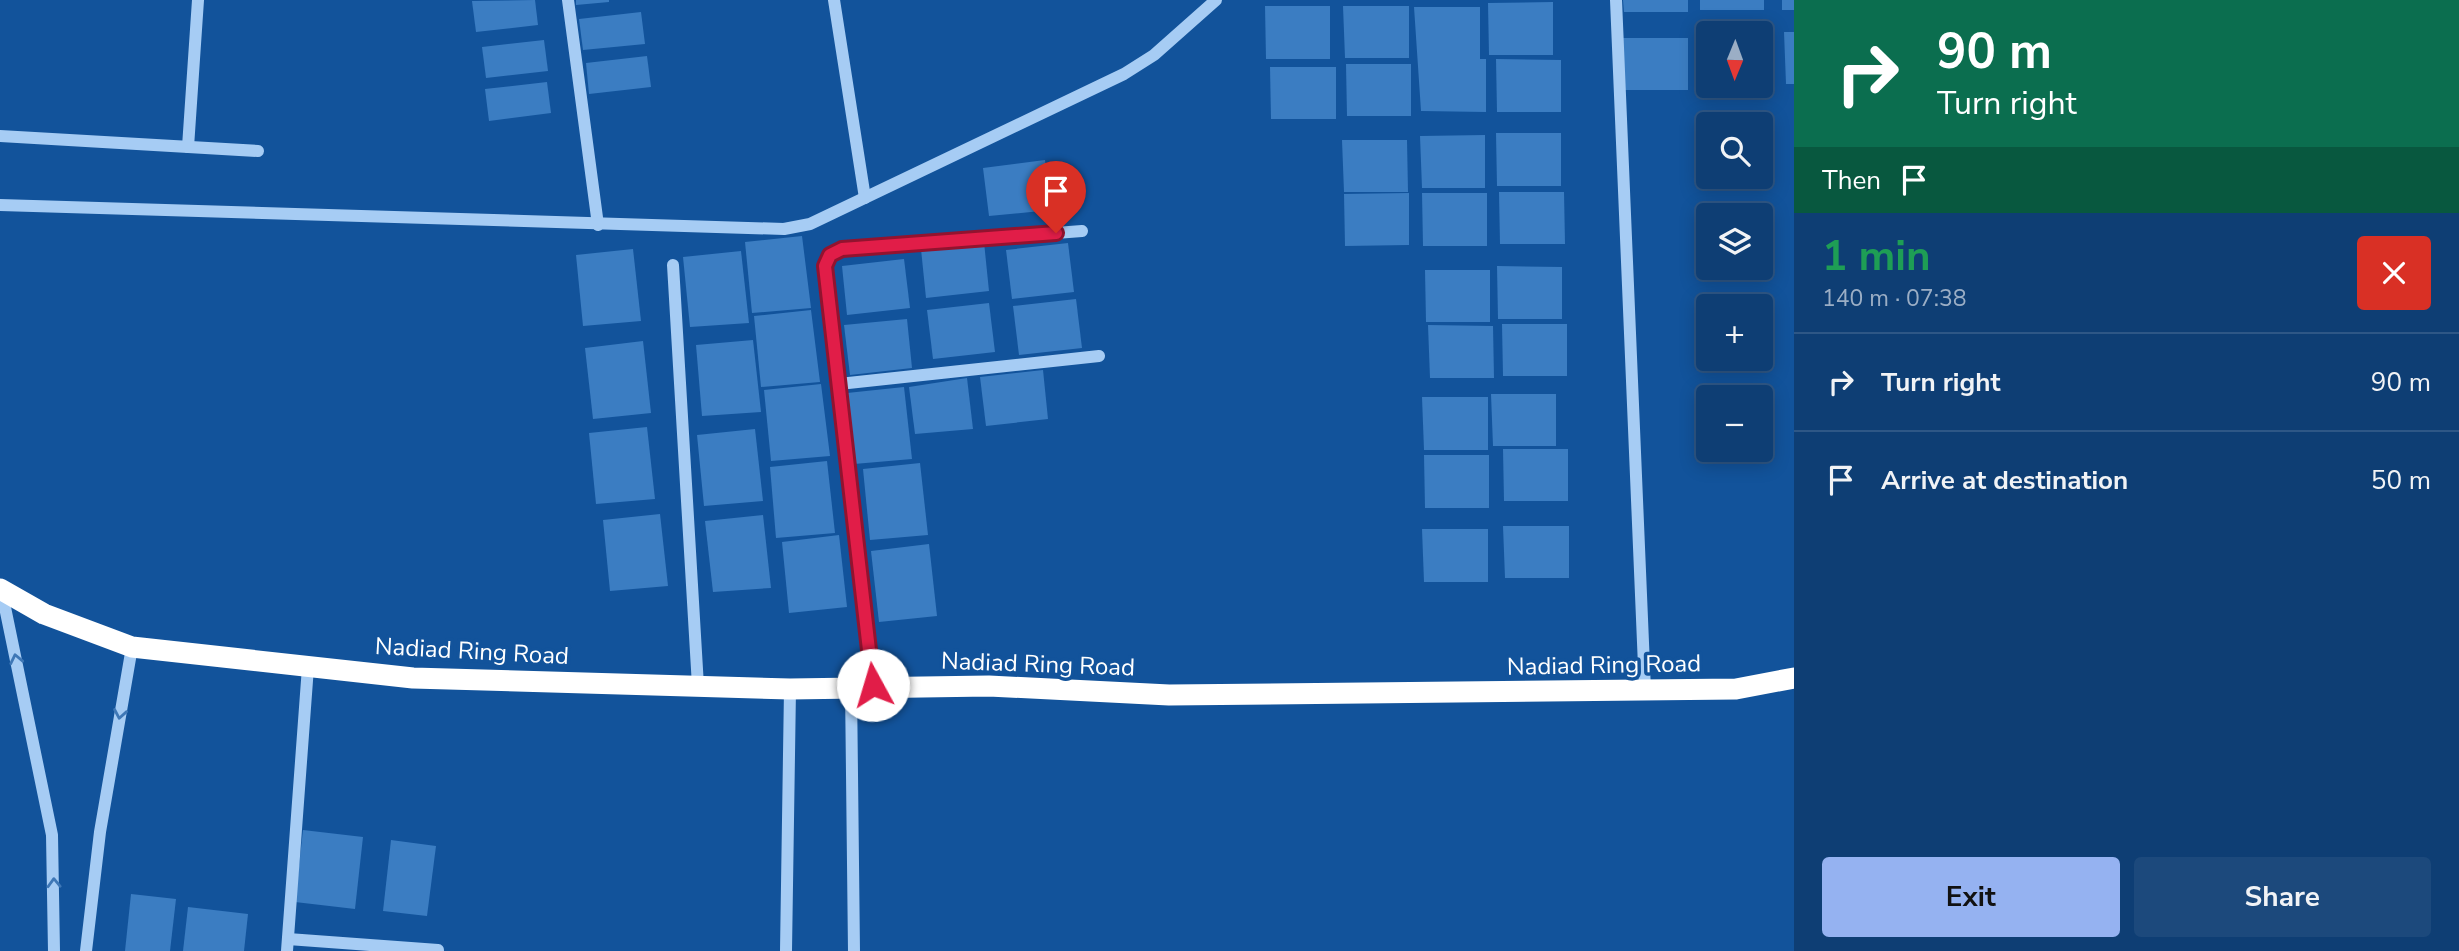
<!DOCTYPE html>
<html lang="en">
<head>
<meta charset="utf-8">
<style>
	body { margin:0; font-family:"Nunito Sans",sans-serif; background:#1c497c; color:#f1f3f6; height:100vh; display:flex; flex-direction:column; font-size:26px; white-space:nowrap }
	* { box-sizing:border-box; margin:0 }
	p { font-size:23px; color:#9baec5 }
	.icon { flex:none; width:38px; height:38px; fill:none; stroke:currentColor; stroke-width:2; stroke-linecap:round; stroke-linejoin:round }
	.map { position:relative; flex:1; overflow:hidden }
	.sheet { display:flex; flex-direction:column; background:#0e3e74; width:665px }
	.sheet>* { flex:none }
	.guide { background:#0b6e4f; color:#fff; overflow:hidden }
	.needle { width:46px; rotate:181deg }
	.tools { position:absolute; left:1696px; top:21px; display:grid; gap:14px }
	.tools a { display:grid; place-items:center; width:77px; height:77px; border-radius:7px; background:#0e3e74; box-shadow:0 4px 18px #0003,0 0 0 2px #2e5786; font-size:35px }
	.pin { position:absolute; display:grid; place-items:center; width:60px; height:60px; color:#fff; margin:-72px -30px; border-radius:50% 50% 50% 0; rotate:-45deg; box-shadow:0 0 7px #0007 }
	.pin .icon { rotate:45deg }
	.me { position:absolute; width:77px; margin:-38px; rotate:354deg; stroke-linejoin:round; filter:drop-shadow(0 0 5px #0008) }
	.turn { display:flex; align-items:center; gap:24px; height:147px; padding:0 28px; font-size:32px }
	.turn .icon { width:91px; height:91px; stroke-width:2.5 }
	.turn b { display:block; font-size:49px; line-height:60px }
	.then { display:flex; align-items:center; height:66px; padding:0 28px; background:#0003; gap:14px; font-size:26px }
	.round { display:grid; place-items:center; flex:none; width:74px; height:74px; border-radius:7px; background:#1c497c }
	.overview { display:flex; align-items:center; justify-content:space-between; height:119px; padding:0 28px }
	h1 { font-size:42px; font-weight:700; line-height:52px; color:#1e9e55 }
	.cta { display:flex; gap:14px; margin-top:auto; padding:14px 28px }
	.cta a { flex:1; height:80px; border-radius:7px; background:#95b2f1; color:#111; font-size:28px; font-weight:700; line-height:80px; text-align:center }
	.cta a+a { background:#1c497c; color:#f1f3f6 }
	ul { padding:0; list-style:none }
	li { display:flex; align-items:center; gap:21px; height:98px; padding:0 28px; border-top:2px solid #2e5786 }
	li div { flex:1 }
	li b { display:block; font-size:26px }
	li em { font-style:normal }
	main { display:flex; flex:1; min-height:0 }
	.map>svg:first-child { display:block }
	.building { fill:#3b7dc2 }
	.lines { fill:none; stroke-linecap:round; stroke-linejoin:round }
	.minor { stroke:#a6ccf4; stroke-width:12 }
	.highway { stroke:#fff; stroke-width:21 }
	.oneway { stroke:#3e77b6 }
	.route-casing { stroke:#92132f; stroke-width:18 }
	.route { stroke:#e11d48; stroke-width:12 }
	.labels { text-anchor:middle; stroke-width:7; stroke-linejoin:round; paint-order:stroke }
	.street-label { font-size:24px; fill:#fff; stroke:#12539b }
</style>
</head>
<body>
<main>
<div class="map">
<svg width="1794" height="951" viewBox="0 0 1794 951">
	<rect width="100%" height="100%" fill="#12539b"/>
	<g class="building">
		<path d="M535,0L538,25L476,32L472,1Z"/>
		<path d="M576,0H609V2L576,5Z"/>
		<path d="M1623,0H1688V12H1624Z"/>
		<rect x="1700" y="0" width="64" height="10"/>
		<rect x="1782" y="0" width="12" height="10"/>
		<path d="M1553,2V55H1489L1488,3Z"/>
		<path d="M1265,6H1330V59H1266Z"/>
		<path d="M1343,6H1409V58H1345Z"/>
		<path d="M1414,7H1480V59H1486V112L1421,111Z"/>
		<path d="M641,12L645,44L583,50L579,19Z"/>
		<path d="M1784,32H1794V84H1786Z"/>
		<path d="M1760,37H1772V89L1708,90V86H1760Z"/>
		<path d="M1623,38H1688V90H1624Z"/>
		<path d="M544,40L548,71L486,78L482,47Z"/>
		<path d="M647,56L651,87L589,94L586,63Z"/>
		<path d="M1496,59L1561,60V112H1497Z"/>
		<path d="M1346,64H1411V116H1347Z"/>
		<path d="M1270,67H1336V119H1271Z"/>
		<path d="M547,82L551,113L489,121L485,89Z"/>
		<path d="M1496,133H1561V186H1497Z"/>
		<path d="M1485,135V188H1422L1420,136Z"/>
		<path d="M1342,140H1407L1408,192H1344Z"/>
		<path d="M1045,160L1051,210L989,216L983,168Z"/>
		<path d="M1499,192H1564L1565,244H1500Z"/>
		<path d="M1409,193V245L1345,246L1344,194Z"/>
		<path d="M1422,193H1487V246H1423Z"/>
		<path d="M802,236L811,308L752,313L745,242Z"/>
		<path d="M984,242L989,291L926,298L921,249Z"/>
		<path d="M1068,243L1074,292L1012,299L1006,250Z"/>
		<path d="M633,249L641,321L583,326L576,255Z"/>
		<path d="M741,251L749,323L690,327L683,257Z"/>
		<path d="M904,259L910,308L847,315L842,266Z"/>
		<path d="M1497,266L1562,267V319H1498Z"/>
		<path d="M1425,270H1490V322H1426Z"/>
		<path d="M1076,299L1082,348L1019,355L1013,306Z"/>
		<path d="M989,303L995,352L933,359L927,310Z"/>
		<path d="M811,310L820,382L761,387L754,316Z"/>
		<path d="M907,319L912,368L850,375L844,325Z"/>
		<path d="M1502,324H1567V376H1503Z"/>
		<path d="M1428,325L1493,326L1494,378H1430Z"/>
		<path d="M753,340L761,412L702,416L696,345Z"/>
		<path d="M643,341L651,413L593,419L585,348Z"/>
		<path d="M1043,370L1048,419L986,426L980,377Z"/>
		<path d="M967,378L973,429L915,434L909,387Z"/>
		<path d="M821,384L830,456L771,461L764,390Z"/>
		<path d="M904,387L912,459L854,464L847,393Z"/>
		<path d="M1491,394H1556V446H1493Z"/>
		<path d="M1422,397H1488V450H1424Z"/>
		<path d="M647,427L655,499L596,504L589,433Z"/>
		<path d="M755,429L763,501L704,506L697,435Z"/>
		<path d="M1503,449H1568V501H1504Z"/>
		<path d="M1424,455H1489V508H1425Z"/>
		<path d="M827,461L835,533L776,538L770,467Z"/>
		<path d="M920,463L928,535L870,540L863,469Z"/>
		<path d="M660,514L668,586L610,591L603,520Z"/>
		<path d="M763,515L771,588L713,592L705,521Z"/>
		<path d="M1503,526H1569V578H1505Z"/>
		<path d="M1422,529H1488V582H1424Z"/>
		<path d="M839,535L847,607L789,613L782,542Z"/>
		<path d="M929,544L937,616L879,622L871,551Z"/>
		<path d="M303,830L363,837L355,909L295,902Z"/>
		<path d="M391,840L436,846L427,916L383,911Z"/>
		<path d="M131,894L176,899L170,951H125Z"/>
		<path d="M188,907L248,914L244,951H183Z"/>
	</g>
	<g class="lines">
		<g class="minor">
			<path d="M568,0L598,225"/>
			<path d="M834,0L865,198"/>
			<path d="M1616,0L1645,690"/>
			<path d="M0,136L258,151"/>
			<path d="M188,147L198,0"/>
			<path d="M0,205L784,229L810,224L1124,74L1154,55L1216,0"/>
			<path d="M673,265L698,686"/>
			<path d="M839,384L1099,356"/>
			<path d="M1,588L52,835L54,951"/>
			<path d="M873,685L825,266L830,255L842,249L1082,231"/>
			<path d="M851,686L854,951"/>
			<path d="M288,939L438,950"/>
			<path d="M86,951L100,832L132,647"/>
			<path d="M287,951L308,667"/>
			<path d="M786,951L790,689"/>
		</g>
		<path class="highway" d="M0,589L44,614L132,647L413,678L790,689L989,686L1169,695L1736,689L1794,678"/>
	</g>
	<defs><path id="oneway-chevron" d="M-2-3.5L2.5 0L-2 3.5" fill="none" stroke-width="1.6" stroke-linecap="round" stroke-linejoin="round" transform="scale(1.75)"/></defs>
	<g class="oneway">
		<use href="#oneway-chevron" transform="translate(16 659) rotate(-102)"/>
		<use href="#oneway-chevron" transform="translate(120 714) rotate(100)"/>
		<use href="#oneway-chevron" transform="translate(54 883) rotate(-92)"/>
	</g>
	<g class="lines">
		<defs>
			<path id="route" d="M873,685L825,266L830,255L842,249L1056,233"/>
		</defs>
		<use href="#route" class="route-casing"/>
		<use href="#route" class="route"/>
	</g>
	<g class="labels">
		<g class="street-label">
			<text transform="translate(472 651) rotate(3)" y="8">Nadiad Ring Road</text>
			<text transform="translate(1038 664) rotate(2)" y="8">Nadiad Ring Road</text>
			<text transform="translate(1604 665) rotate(-1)" y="8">Nadiad Ring Road</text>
		</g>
	</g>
</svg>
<div class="tools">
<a><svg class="needle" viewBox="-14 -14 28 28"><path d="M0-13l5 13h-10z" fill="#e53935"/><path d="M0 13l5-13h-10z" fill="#9baec5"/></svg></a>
<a><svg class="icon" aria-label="search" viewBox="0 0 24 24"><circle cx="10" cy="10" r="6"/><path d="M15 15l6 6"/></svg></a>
<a><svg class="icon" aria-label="layers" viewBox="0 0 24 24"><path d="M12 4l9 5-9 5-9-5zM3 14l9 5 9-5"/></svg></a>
<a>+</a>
<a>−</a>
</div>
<div class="pin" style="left:1056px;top:233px;background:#d93025"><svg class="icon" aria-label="arrive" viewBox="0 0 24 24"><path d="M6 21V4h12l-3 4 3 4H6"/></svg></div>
<svg class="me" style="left:873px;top:685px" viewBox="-20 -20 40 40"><circle r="19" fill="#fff"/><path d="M0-13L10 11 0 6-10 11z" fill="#e11d48"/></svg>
</div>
<section class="sheet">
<div class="guide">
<div class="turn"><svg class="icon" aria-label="right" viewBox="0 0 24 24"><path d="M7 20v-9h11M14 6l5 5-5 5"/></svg><div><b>90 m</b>Turn right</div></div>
<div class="then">Then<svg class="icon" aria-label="arrive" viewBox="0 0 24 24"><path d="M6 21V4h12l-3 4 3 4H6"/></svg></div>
</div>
<div class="overview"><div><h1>1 min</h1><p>140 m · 07:38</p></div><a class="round" style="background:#d93025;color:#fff"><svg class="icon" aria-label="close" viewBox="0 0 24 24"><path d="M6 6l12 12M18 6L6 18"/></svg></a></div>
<ul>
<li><svg class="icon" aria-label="right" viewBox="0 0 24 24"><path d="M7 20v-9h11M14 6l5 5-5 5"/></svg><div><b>Turn right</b></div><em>90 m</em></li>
<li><svg class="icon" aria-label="arrive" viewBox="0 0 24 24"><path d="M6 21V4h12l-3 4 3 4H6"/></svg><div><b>Arrive at destination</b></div><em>50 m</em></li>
</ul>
<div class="cta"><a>Exit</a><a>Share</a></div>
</section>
</main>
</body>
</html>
